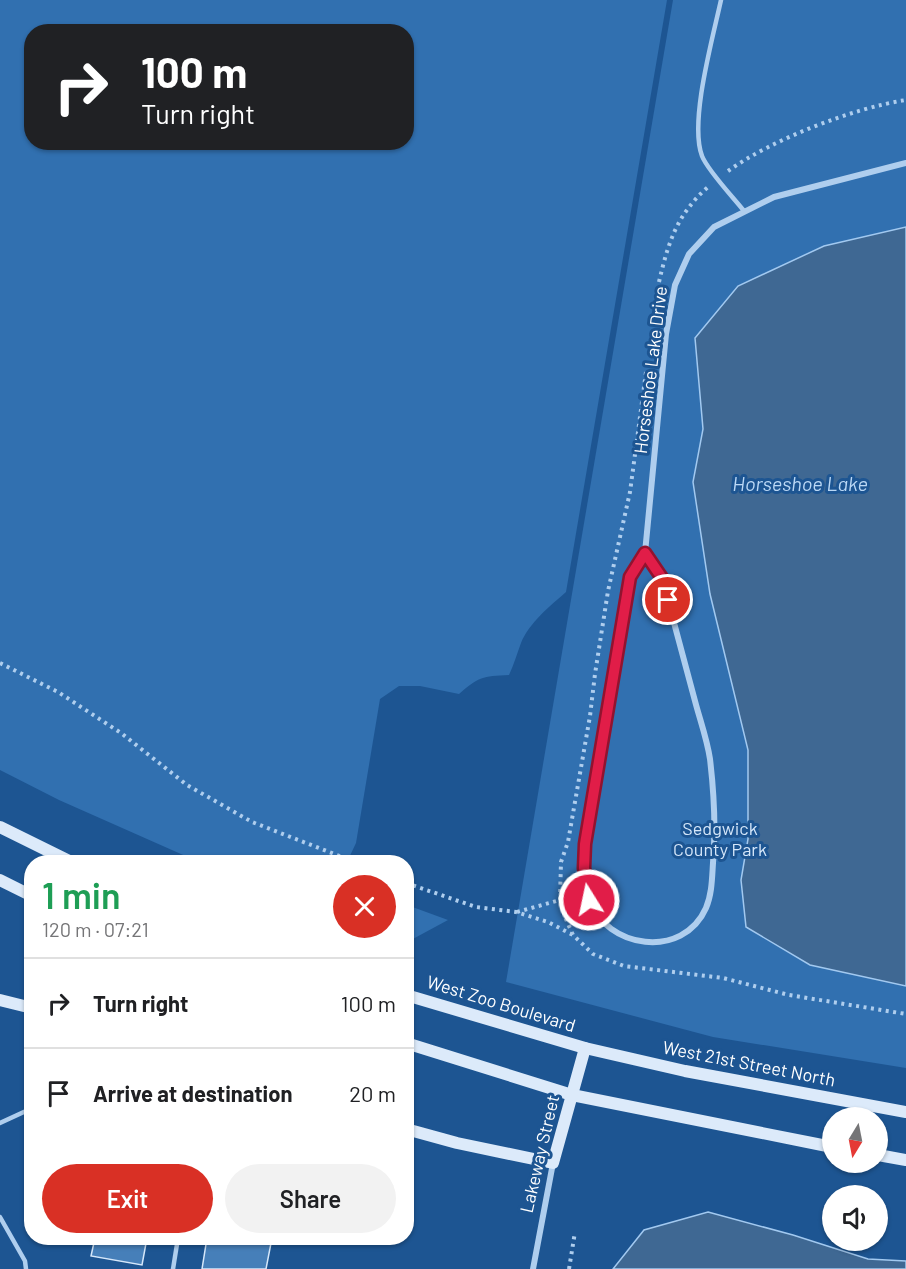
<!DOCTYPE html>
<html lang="en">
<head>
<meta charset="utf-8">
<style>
	body { margin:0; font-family:Barlow,sans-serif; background:#f2f2f2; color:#202124; height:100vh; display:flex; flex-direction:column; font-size:22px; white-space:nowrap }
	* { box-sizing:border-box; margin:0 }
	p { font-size:20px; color:#757577 }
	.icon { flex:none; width:33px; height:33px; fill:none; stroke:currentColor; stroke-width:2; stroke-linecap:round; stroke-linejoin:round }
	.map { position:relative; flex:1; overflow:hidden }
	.drawer { position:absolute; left:24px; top:855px; width:390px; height:390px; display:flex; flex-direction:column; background:#fff; border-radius:24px; box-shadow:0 2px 4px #0004 }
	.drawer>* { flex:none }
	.hud { position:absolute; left:24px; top:24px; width:390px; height:126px; border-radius:24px; box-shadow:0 2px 4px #0004; background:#202124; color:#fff; overflow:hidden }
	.needle { width:39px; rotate:190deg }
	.buttons { position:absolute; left:822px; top:1107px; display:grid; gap:12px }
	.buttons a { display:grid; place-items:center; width:66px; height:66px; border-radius:50%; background:#fff; box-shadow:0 2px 4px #0004; font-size:30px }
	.pin { position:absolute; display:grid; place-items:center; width:51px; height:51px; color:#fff; margin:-26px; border:3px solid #fff; border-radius:50%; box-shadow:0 2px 6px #0007 }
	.me { position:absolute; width:66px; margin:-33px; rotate:350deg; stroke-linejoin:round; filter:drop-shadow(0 0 4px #0008) }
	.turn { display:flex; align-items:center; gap:21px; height:126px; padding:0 18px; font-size:27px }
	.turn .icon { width:78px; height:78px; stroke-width:2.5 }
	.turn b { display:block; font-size:42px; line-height:51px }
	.round { display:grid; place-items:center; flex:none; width:63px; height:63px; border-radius:32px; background:#f2f2f2 }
	.overview { display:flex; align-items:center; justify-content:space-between; height:102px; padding:0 18px }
	h1 { font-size:36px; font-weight:600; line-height:45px; color:#1e9e55 }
	.action { display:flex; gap:12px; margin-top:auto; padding:12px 18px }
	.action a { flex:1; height:69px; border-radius:36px; background:#d93025; color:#fff; font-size:24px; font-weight:600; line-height:69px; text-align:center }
	.action a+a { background:#f2f2f2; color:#202124 }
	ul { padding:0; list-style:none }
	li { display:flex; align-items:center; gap:18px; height:90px; padding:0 18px; border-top:2px solid #e0e0e0 }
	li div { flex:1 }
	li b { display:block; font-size:22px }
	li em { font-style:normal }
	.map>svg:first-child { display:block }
	.green { fill:#3170b0; fill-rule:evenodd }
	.water { fill:#3f6893; stroke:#a2c9f0; stroke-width:1.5 }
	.building { fill:#467fb9; stroke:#d5e7fa; stroke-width:1.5 }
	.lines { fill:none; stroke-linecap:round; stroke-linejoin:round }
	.path { stroke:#afceee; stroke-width:4; stroke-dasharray:3 4.5; stroke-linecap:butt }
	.lane { stroke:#afceee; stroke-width:4.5 }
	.street { stroke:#afceee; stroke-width:6 }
	.secondary { stroke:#dceafa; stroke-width:12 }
	.route-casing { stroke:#92132f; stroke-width:15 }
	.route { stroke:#e11d48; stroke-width:10 }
	.labels { text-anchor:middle; stroke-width:6; stroke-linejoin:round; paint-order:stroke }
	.street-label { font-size:18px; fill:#fff; stroke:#1d5592 }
	.park-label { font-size:18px; fill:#d5e7fa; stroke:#1d5592 }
	.water-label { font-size:20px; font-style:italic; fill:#bbd8f5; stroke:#1d5592 }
</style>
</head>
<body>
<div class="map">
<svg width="906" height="1269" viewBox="0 0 906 1269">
	<rect width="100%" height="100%" fill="#1d5592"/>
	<g class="green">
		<path d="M0,0H667L566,592C550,606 529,623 521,643C517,654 514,664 509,675C482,676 479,677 459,694L420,686H399L380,699L356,843L347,862H199L59,800L0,770ZM32,32H406V142H32Z"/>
		<path d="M673,0H906V1068L713,1037L506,982Z"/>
		<path d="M406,905H407L448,920L411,940L407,938Z"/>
	</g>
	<g class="water">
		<path d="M906,227V986L810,965L746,927L741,880L748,839V750L710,594L693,482L703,429L695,338L738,286L824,246Z"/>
		<path d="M708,1212L793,1235L868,1259L906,1261V1269H613L644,1230Z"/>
	</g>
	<g class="building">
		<path d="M95,1238H147L142,1265L91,1256Z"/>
		<path d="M207,1238H272L266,1269H202Z"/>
	</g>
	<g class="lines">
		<g class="path">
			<path d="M728,171C771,140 853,108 906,100"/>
			<path d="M659,282C668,243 677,214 708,187"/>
			<path d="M646,372L630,492L608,591L595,674L590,716L568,842L561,862L560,900L565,917L573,935L593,954L624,966L723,978L789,995L906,1014"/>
			<path d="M0,663L58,692L121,733L187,785L252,822L355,862"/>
			<path d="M406,883L476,907L516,912L548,922L573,935"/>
			<path d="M517,912L560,900"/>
			<path d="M569,1269L575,1232"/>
		</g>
		<g class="lane">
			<path d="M721,0C713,37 689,122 702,156C708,171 733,197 744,211"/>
			<path d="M0,1123L26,1111L32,1110"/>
			<path d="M0,1217L25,1261L26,1269"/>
			<path d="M173,1269L178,1238"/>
		</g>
		<g class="street">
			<path d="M645,553L662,578C673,619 684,660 695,701C700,720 707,739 710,759C714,793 716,828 713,863C712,878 712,894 706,908C683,960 606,949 589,899C582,881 584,863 586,844L630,577L645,553L666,334L675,285L689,254L714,227L774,197L906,163"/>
			<path d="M533,1269L553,1163"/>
		</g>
		<g class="secondary">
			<path d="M0,827L71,862"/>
			<path d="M0,880L32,896"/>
			<path d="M406,995L585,1048L685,1071L906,1112"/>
			<path d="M0,1000L32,1008"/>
			<path d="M406,1043L572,1095L832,1147"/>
			<path d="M406,1129L457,1143L553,1163L585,1048"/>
			<path d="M878,1155L906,1160"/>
		</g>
	</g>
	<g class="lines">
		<defs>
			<path id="route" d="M589,900L584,868L585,844L630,577L645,553L662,578L668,600"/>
		</defs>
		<use href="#route" class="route-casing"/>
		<use href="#route" class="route"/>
	</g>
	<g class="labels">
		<g class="street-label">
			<text transform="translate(651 370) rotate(-83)" y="6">Horseshoe Lake Drive</text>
			<text transform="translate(501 1004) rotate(17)" y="6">West Zoo Boulevard</text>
			<text transform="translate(749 1064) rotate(11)" y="6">West 21st Street North</text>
			<text transform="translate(540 1154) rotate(-77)" y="6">Lakeway Street</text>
		</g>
		<g class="park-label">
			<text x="720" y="835">Sedgwick<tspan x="720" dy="21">County Park</tspan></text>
		</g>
		<g class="water-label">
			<text x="800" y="491">Horseshoe Lake</text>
		</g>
	</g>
</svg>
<div class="buttons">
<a><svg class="needle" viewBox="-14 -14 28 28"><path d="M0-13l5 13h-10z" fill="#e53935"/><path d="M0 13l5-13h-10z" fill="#757577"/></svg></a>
<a><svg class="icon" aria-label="sound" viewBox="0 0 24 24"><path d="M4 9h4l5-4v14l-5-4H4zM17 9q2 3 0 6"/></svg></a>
</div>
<div class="pin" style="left:668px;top:600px;background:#d93025"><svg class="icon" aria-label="arrive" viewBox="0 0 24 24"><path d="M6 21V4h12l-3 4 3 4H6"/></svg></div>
<svg class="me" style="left:589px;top:900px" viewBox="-20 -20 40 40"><circle r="17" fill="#e11d48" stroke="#fff" stroke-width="3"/><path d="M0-11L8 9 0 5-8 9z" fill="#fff"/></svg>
<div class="hud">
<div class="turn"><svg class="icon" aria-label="right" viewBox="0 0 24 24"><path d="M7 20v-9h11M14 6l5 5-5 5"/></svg><div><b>100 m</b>Turn right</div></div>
</div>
<section class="drawer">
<div class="overview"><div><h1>1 min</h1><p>120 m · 07:21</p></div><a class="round" style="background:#d93025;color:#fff"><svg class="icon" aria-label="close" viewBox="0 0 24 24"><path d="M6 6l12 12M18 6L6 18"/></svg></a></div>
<ul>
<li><svg class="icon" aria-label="right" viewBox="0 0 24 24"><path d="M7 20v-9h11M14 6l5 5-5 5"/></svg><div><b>Turn right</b></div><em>100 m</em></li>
<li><svg class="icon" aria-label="arrive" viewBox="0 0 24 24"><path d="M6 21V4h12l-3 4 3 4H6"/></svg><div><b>Arrive at destination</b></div><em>20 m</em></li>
</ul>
<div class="action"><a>Exit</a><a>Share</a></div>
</section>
</div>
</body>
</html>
